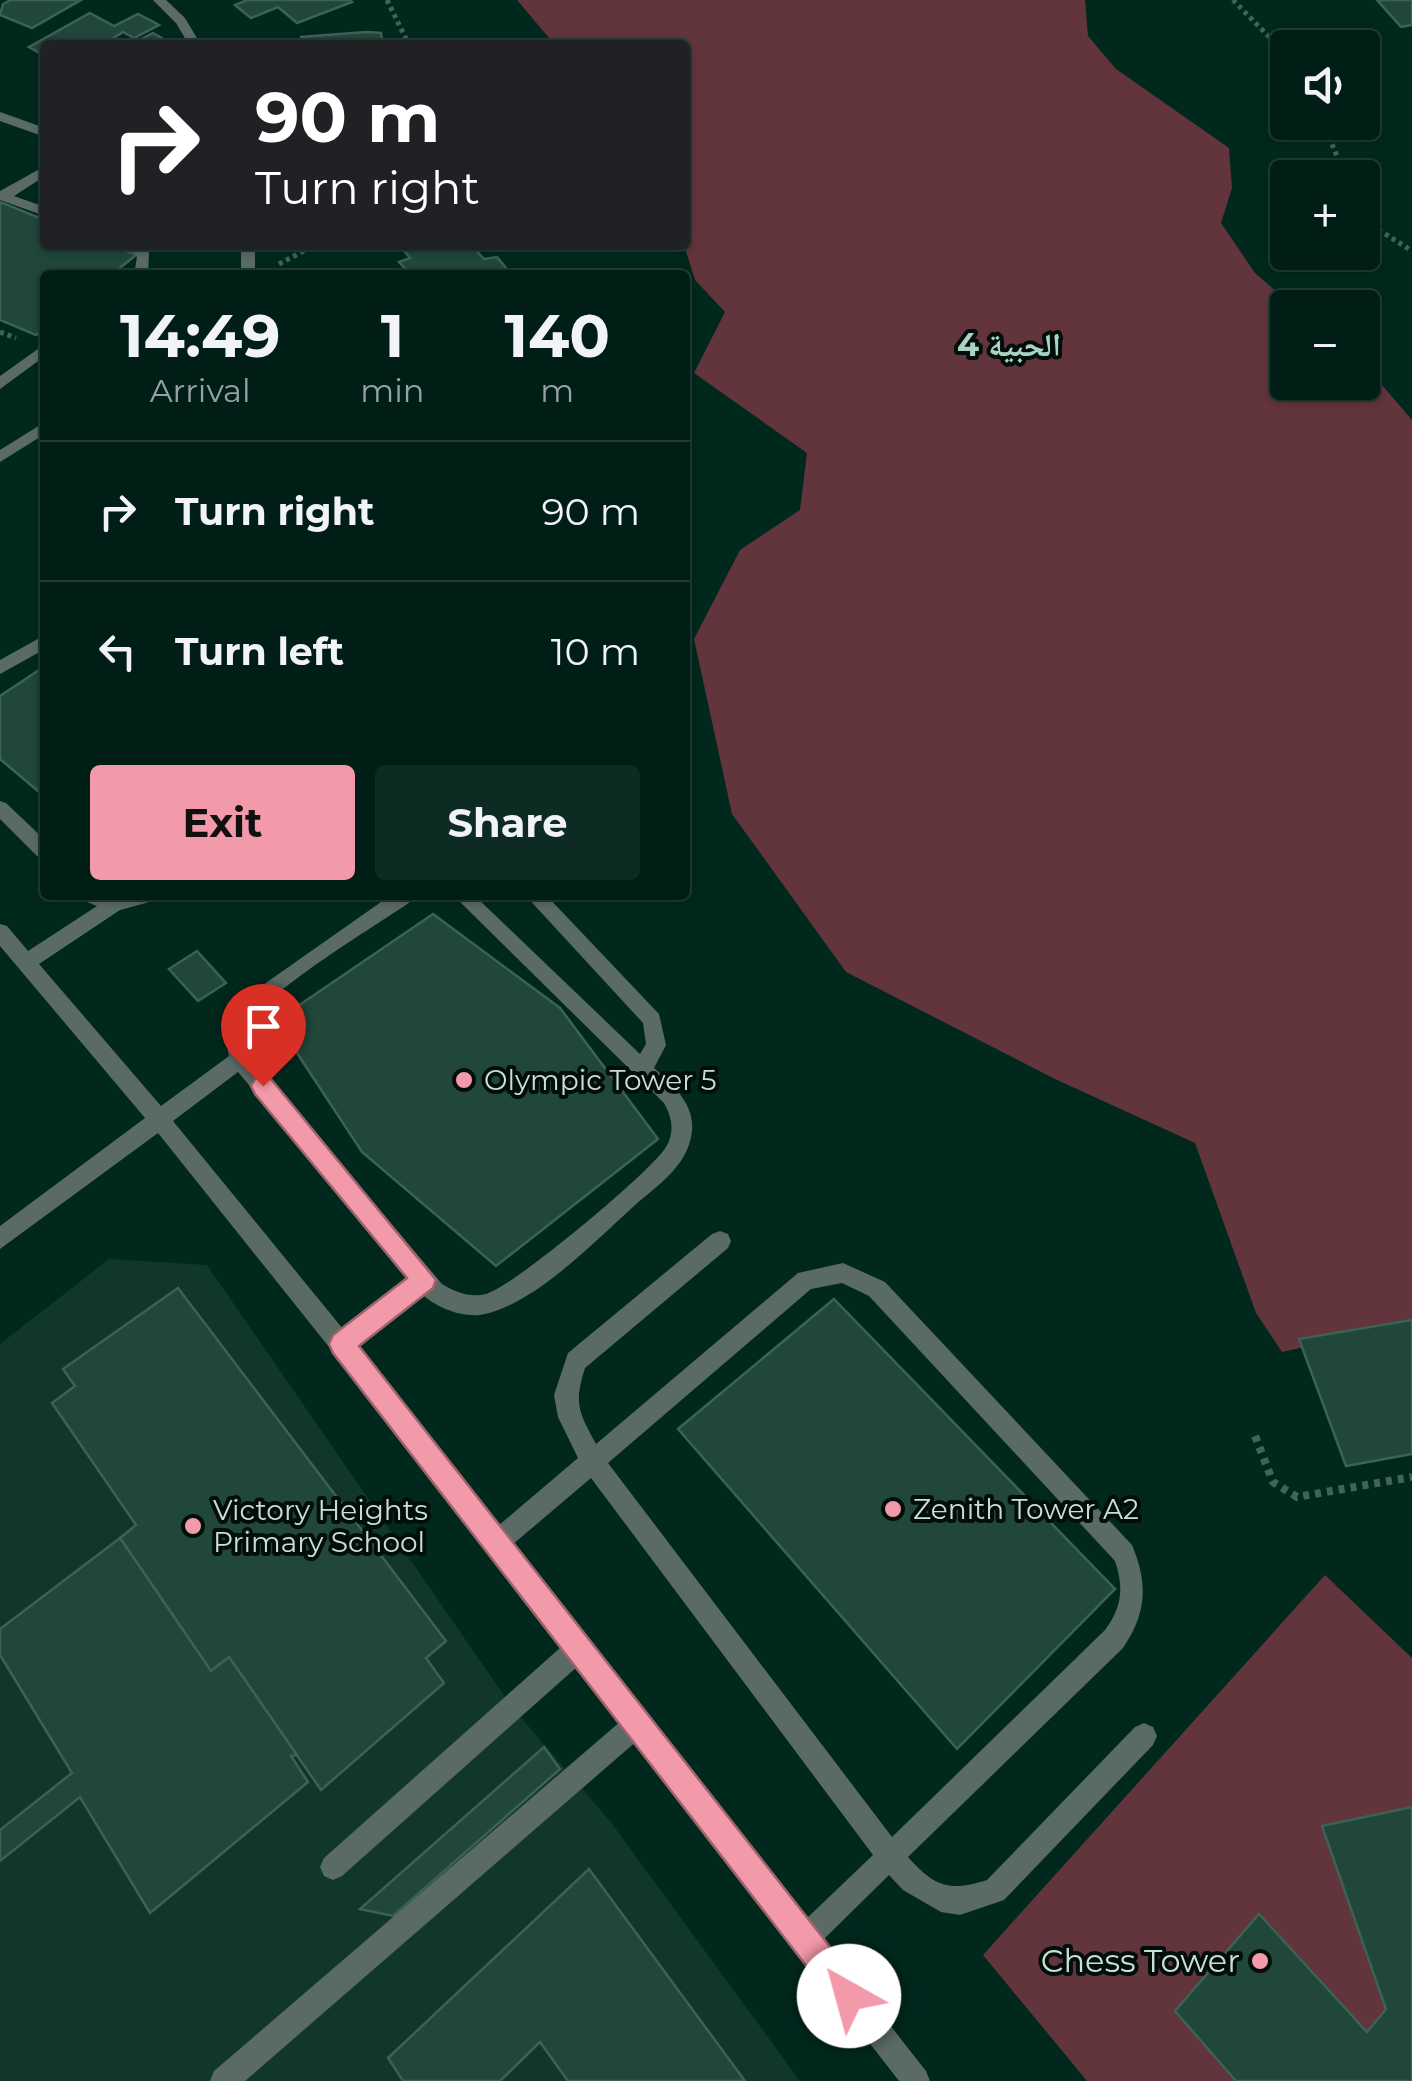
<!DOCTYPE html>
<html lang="en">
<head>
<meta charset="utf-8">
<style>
	body { margin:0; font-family:Montserrat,"Noto Naskh Arabic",sans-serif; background:#0e2b23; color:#f1f3f6; height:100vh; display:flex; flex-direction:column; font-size:38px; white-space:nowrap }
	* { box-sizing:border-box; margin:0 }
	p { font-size:32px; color:#95a2a1 }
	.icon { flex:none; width:55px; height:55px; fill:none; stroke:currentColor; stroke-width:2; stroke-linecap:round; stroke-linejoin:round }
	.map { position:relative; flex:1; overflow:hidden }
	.sheet { position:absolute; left:40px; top:270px; width:650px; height:630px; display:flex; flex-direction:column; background:#001e16; border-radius:10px; box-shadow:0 2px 8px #0004,0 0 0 2px #223c35 }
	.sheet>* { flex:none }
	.hud { position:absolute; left:40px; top:40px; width:650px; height:210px; border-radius:10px; box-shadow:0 2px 8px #0004,0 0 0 2px #223c35; background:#202124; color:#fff; overflow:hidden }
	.controls { position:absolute; left:1270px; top:30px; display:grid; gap:20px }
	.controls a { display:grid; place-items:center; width:110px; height:110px; border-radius:10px; background:#001e16; box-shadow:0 2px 8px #0004,0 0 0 2px #223c35; font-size:50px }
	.pin { position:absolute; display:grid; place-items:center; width:85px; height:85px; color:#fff; margin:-102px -42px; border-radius:50% 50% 50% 0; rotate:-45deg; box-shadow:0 0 10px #0007 }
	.pin .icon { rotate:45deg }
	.me { position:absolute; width:110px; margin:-55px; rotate:322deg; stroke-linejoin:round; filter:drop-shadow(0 0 8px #0008) }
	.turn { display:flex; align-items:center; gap:35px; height:210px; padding:0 50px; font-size:45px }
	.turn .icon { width:130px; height:130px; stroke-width:2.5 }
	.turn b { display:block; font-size:70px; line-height:85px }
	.eta { display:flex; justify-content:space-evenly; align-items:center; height:170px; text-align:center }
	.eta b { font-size:60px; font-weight:700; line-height:70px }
	.primary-button { display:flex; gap:20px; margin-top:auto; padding:20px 50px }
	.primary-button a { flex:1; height:115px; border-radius:10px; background:#f39aaa; color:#111; font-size:40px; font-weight:700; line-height:115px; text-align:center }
	.primary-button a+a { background:#0e2b23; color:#f1f3f6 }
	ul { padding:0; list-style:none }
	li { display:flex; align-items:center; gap:30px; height:140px; padding:0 50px; border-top:2px solid #223c35 }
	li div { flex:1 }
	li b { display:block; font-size:38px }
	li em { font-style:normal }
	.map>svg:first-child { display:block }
	.built { fill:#11362b }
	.green { fill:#62343c }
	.building { fill:#21463a; stroke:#3c6254; stroke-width:2.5 }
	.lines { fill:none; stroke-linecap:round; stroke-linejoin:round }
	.path-far1 { stroke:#426359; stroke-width:5; stroke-dasharray:4 4; stroke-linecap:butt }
	.path { stroke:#426359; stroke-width:8; stroke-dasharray:6 6; stroke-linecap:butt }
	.service { fill:#5a6a64; fill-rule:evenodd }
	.minor { fill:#5a6a64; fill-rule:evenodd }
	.route { fill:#f39aaa; stroke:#9e646e; stroke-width:2.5 }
	.poi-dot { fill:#f39aaa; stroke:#020e09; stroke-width:4 }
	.labels { text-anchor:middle; stroke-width:8; stroke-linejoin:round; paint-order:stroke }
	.poi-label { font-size:28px; fill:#caded6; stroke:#020e09; text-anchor:start }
	.far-district-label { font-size:32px; font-weight:bold; fill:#aad3c4; stroke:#020e09 }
	.near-poi-label { font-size:32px; fill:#caded6; stroke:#020e09; text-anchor:end }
</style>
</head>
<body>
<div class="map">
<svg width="1412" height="2081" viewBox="0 0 1412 2081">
	<rect width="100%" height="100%" fill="#00281d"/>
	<path class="built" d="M109,1259L207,1265L512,1707L610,1821L800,2081H0V1344Z"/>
	<g class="green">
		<path d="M517,0H1085L1088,36L1116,69L1229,148L1232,188L1221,223L1255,273L1294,307L1288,308V382H1362L1363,363L1412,420V1323L1282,1352L1256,1313L1195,1143L1055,1079L846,972L732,814L694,639L740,550L800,510L807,453L694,373L725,312L695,280L684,245L685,45H555Z"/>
		<path d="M1325,1575L1412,1658V2081H1087L983,1955Z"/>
	</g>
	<g class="building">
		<path d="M11,0H81L32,28L0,15L3,4Z"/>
		<path d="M247,0H350L352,2L297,23L278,7L251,18L235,5Z"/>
		<path d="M1377,0H1412V25L1401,27Z"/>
		<path d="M90,13L114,26L138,14L159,25L134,38L123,32L103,45H45V56L29,47Z"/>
		<path d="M366,32L381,33L383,45H301V37Z"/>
		<path d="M153,33L174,45H130Z"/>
		<path d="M0,202L45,220V245H111L136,255L111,275H45V328L36,335L0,320Z"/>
		<path d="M425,245L432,250L445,245H471L484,259L497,257L512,275L524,270L528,275H411L399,262L410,258L405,252Z"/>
		<path d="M45,666V797L0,759V696Z"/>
		<path d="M433,914L560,1008L658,1139L496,1266L362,1152L276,1021Z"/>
		<path d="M197,951L226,983L198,1001L169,969Z"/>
		<path d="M178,1288L446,1641L426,1658L444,1683L321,1790L229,1657L211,1671L120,1538L136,1525L52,1403L75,1386L63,1369Z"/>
		<path d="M834,1299L1115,1589L957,1749L678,1429Z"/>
		<path d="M1412,1320V1454L1346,1466L1299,1339Z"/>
		<path d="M120,1538L211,1671L229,1657L297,1755L291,1756L308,1782L150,1913L80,1797L0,1861V1830L72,1773L0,1655V1629Z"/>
		<path d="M544,1747L560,1769L393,1916L360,1909Z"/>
		<path d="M1412,1807V2081H1236L1175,2011L1259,1914L1367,2032L1386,2009L1322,1826Z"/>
		<path d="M589,1869L745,2081H568L540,2042L500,2081H403L388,2058Z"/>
	</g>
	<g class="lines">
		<g class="path-far1">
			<path d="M387,0L409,45"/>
			<path d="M1233,0L1288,56"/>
			<path d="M1323,122L1346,178"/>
			<path d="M1362,212L1379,230L1412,251"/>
			<path d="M279,264L315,245"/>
			<path d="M0,332L16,338"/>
		</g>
		<path class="path" d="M1255,1436L1273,1482L1297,1497L1412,1477"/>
		<g class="service">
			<path d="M578,1637L587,1640L590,1649L587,1658L342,1876L333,1880L324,1876L320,1867L324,1858L569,1640Z"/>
			<path d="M637,1711L646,1715L650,1724L646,1733L245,2081H210L214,2071L628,1715Z"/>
		</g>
		<g class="minor">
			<path d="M153,0H166L185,18L201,45H189L176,23Z"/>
			<path d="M0,112L45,128V137L0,121Z"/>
			<path d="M45,166V176L14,196L45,207V216L0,200V191Z"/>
			<path d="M126,245H141L149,253L148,275H134L137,257Z"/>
			<rect x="241" y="245" width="14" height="30"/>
			<path d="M45,344V356L0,389V376Z"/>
			<path d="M45,422V434L0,462V450Z"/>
			<path d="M45,635V649L0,674V660Z"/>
			<path d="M0,801L6,803L45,840V859L38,857L0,819Z"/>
			<path d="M80,895H159L157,900L120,910L39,964L161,1106L229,1056C221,1025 238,1007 260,987L391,895H415L413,900C376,926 269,989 249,1024C244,1033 246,1044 248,1054L442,1284C455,1292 470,1298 486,1294C513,1287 652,1171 666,1147C675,1132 672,1117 664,1103L453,895H474L640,1054L646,1044L643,1023L525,895H546L659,1014L666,1045L654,1068C672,1084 695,1104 692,1131C691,1143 685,1156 678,1165C666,1181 647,1194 633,1207C594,1242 537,1302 485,1314C465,1319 436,1308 422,1294L356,1346L498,1526L578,1458L558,1417L554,1395L568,1353L712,1234L720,1231L728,1234L731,1241L728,1248L585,1368C574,1403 578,1411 596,1444L798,1273L843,1263L885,1282L1132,1545C1148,1583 1147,1613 1123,1648L908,1857C935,1887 949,1892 987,1880L1135,1727L1144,1723L1153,1727L1157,1736L1153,1745L1004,1900L960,1915L941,1912L903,1890L889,1875L823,1940L926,2071L930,2081H899L333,1352L158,1133L0,1249V1226L145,1118L0,946V924L7,926L28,951L97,906L82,900ZM238,1072L409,1277L343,1329L173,1121ZM842,1283L869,1296L1115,1561C1124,1588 1122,1607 1105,1630L892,1837L608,1463L811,1289ZM591,1478L873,1855L806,1919L512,1545Z"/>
		</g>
	</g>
	<path class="route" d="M263,1076L271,1079L436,1280L433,1288L359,1346L860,1985L864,1996L860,2007L849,2012L838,2007L333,1353L329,1344L333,1335L407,1278L255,1094L251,1086L255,1079Z"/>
	<g class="poi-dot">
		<circle cx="464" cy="1080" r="10"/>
		<circle cx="893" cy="1509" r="10"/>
		<circle cx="193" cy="1526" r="10"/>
		<circle cx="1260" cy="1961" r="10"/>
	</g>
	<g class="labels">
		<g class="poi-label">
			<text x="484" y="1090">Olympic Tower 5</text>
			<text x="913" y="1519">Zenith Tower A2</text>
			<text x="213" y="1520">Victory Heights<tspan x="213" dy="32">Primary School</tspan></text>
		</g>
		<g class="far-district-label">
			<text x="1009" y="356">الحبية 4</text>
		</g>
		<g class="near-poi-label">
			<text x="1240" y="1972">Chess Tower</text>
		</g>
	</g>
</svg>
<div class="controls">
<a><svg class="icon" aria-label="sound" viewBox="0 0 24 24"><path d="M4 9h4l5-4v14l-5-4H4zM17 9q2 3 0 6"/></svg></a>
<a>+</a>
<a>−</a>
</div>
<div class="pin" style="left:263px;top:1086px;background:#d93025"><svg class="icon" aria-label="arrive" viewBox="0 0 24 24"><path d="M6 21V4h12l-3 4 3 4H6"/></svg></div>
<svg class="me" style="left:849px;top:1996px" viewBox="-20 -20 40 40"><circle r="19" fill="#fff"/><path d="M0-13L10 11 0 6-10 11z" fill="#f39aaa"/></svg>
<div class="hud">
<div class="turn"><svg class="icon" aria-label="right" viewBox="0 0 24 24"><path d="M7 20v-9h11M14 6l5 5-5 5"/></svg><div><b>90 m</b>Turn right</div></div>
</div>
<section class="sheet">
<div class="eta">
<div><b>14:49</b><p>Arrival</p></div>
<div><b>1</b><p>min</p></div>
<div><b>140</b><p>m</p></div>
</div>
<ul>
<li><svg class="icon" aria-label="right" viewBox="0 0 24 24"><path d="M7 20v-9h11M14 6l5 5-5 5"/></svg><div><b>Turn right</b></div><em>90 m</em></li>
<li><svg class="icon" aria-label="left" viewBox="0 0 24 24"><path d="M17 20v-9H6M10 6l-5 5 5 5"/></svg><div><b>Turn left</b></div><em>10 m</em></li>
</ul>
<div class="primary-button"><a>Exit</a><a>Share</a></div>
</section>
</div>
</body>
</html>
